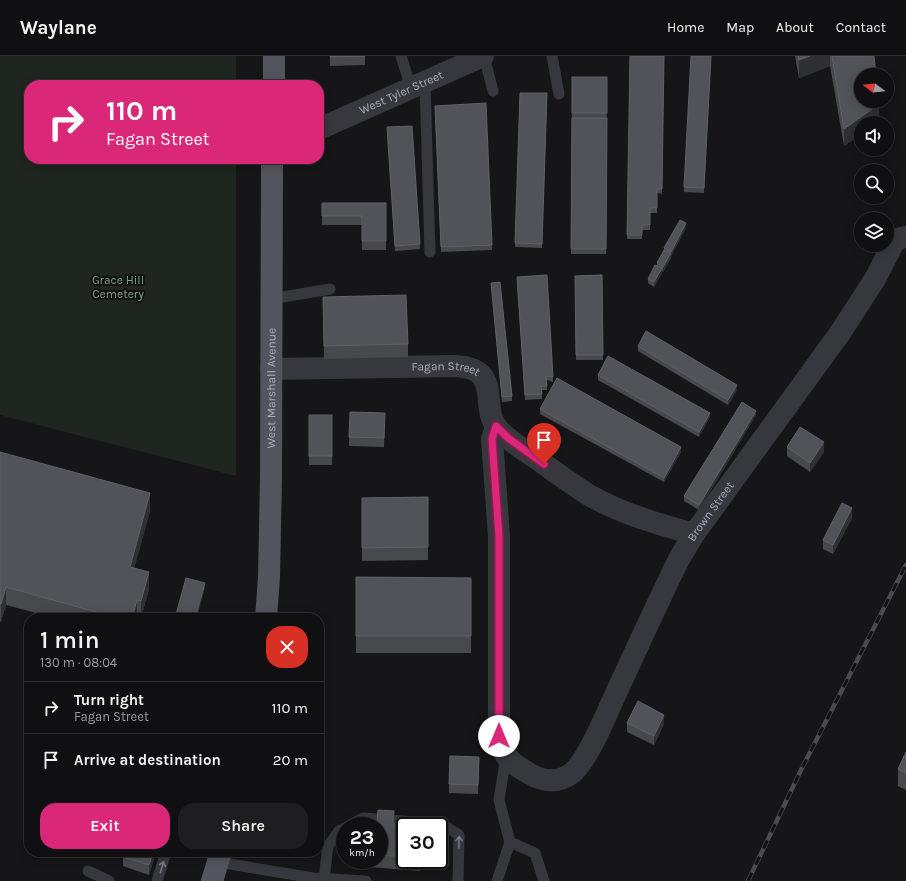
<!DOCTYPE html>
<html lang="en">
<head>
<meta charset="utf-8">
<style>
	body { margin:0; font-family:Karla,sans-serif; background:#1e1e20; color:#f1f3f6; height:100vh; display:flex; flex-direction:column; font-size:15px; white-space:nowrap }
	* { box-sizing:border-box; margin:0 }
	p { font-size:13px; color:#9c9d9f }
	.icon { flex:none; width:22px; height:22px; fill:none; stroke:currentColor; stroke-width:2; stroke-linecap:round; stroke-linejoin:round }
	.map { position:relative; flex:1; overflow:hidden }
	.sheet { position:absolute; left:24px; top:557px; width:300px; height:244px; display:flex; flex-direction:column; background:#101012; border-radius:16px; box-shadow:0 2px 10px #0003,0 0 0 1px #303032 }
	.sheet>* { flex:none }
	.banner { position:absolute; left:24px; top:24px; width:300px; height:84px; border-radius:16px; box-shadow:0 2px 10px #0003,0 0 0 1px #303032; background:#db2777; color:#fff; overflow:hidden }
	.needle { width:26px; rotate:286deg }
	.buttons { position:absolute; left:854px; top:12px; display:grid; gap:8px }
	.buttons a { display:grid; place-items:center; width:40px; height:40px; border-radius:50%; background:#101012; box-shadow:0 2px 10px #0003,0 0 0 1px #303032; font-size:20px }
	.speed { position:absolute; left:336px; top:761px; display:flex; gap:8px; font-size:20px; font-weight:700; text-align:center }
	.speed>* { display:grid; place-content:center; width:52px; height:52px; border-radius:50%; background:#101012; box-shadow:0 2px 10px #0003,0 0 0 1px #303032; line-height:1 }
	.speed small { font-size:10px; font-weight:400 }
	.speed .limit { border:2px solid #111; border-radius:6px; background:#fff; color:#111 }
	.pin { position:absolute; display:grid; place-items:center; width:34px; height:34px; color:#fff; margin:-41px -17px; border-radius:50% 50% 50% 0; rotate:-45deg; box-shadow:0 0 4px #0007 }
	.pin .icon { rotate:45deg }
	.me { position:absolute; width:44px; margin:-22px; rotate:0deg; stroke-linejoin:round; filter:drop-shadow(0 0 3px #0008) }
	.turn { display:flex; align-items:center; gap:14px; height:84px; padding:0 16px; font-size:18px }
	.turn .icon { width:52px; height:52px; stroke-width:2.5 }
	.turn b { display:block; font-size:28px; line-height:34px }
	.round { display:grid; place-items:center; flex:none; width:42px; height:42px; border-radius:16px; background:#1e1e20 }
	.summary { display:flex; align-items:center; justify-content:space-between; height:68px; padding:0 16px }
	h1 { font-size:24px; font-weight:600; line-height:30px }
	.action { display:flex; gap:8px; margin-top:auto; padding:8px 16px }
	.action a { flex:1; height:46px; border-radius:16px; background:#db2777; color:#fff; font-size:16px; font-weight:600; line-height:46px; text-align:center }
	.action a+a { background:#1e1e20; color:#f1f3f6 }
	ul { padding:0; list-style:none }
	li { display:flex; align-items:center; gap:12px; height:52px; padding:0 16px; border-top:1px solid #303032 }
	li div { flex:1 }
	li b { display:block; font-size:15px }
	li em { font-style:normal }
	header { display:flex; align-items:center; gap:24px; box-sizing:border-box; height:56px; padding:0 20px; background:#101012; border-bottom:1px solid #303032 }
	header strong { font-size:19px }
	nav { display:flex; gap:22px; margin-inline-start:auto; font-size:14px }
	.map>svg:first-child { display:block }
	.green { fill:#1e261f }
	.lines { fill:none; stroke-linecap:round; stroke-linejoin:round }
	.service { stroke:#37383d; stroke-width:11 }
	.minor { stroke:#37383d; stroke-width:22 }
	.primary { stroke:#53555c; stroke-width:22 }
	.rail-casing { stroke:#4a4c52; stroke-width:4.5 }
	.rail { stroke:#111113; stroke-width:3; stroke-dasharray:9; stroke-linecap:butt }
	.wall { fill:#47494d }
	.shaded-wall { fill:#2f3033 }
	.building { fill:#525359; stroke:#5f6168 }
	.oneway { stroke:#757881 }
	.route-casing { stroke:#8e194d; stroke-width:10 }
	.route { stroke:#db2777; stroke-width:7 }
	.labels { text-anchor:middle; stroke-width:4; stroke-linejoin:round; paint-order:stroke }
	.street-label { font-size:12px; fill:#a8adb8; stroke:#111113 }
	.park-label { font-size:12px; fill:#7fa381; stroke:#111113 }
</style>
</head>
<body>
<header>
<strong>Waylane</strong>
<nav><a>Home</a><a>Map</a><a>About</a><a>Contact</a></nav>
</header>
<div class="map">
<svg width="906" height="825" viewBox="0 0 906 825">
	<rect width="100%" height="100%" fill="#161618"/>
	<path class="green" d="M0,0H236V29H29V103H236V420L0,359Z"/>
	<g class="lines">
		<g class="service">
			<path d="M401,0L411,32"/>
			<path d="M484,0L493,35"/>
			<path d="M552,0L559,38"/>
			<path d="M425,26L430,196"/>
			<path d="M271,243L330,233"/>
			<path d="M506,700L499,744L510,786"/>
			<path d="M348,770L363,762L442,768L459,779L458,825"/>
			<path d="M218,806L313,822L366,825"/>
			<path d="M88,815L109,825"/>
			<path d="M324,823L328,790L339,775L345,772"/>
			<path d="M157,825L166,796"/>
			<path d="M497,825L510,786L535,797L544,825"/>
		</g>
		<g class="minor">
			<path id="s1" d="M319,73L483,0"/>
			<path id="s2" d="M271,313L454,310C505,312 478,350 498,373C509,385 524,394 537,403C554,415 571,428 589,439C622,458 658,468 694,478"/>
			<path id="s3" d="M496,370L492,383L499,480V680C503,702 512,708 530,718C544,726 559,727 572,717C587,705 604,664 612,646C634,598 656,550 679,503L694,478L840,277L875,223L893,188L897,183L906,181"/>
		</g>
		<g class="primary">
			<path d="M274,29V0"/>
			<path id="s4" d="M266,562L269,521L271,422L272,103"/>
			<path d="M212,825L221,796"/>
		</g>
		<defs>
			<path id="rail" d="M748,825L801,714L906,509"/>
		</defs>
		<use href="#rail" class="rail-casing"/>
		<use href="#rail" class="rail"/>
	</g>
	<g class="wall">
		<path d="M330,0H365V9L330,10Z"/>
		<path d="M630,0H664L662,138L657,137V157H650V174H642V183H627Z"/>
		<path d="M711,0L704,137L684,136V131Z"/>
		<path d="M795,0H874L879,66L861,67V78L844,90L830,10L799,22Z"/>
		<path d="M572,21H607L606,198H571Z"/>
		<path d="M520,37H547L542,192L515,191Z"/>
		<path d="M435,54L492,189V194L441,196Z"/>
		<path d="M387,76L420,188V193L395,195Z"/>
		<path d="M322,147H386V194H362V169H322Z"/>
		<path d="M686,172L671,200V202L663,216L662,215V217L654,231L648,227V223L657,210V207L664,194V192Z"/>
		<path d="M602,219L603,304H576L575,220Z"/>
		<path d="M517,226L553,321V326L547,324V334H542V343L525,344Z"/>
		<path d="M491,227L512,340V345L502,346Z"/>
		<path d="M323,241L408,288V301L324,303Z"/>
		<path d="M638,290L737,334L728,349L638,295Z"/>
		<path d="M598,319L710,361L699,381L598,324Z"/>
		<path d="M540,353L681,396L664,426L540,358Z"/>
		<path d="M385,357L384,391L349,390V381Z"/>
		<rect x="309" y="359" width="23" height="50"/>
		<path d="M756,359L699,454L684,445V440Z"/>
		<path d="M787,391L824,396L810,416L787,400Z"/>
		<path d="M0,396L150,455L134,512L149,533L141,562L137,561V562H55L6,549L1,566L0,565Z"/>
		<path d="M428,441V504L362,505V442Z"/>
		<path d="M852,462L833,498L823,493V484Z"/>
		<path d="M356,521L471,522V597H356Z"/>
		<path d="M627,667L664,668L654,689L627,676Z"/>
		<path d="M906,696V734L898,730V713Z"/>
		<path d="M479,701L478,738L449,737V728Z"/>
		<path d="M394,768L405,770V804H421L420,815L369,811V804H379V770Z"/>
		<path d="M156,796L149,819L123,810V801Z"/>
	</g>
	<g class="shaded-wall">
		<path d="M810,0H830V10L799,22V4Z"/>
		<path d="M879,48V66L877,67H861V78L844,90V73Z"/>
		<path d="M686,167V172L671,200V196Z"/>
		<path d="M671,197V202L663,216V211Z"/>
		<path d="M662,212V217L654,231V226Z"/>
		<path d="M737,329V334L728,349V344Z"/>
		<path d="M756,355V359L699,454V449Z"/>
		<path d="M710,357V361L699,381V376Z"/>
		<path d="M824,386V396L810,416V407Z"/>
		<path d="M681,391V396L664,426V422Z"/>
		<path d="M150,437V455L130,528V511Z"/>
		<path d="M852,452V462L833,498V489Z"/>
		<path d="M149,516V533L141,562V545Z"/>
		<path d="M205,527V532L197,562H195Z"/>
		<path d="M6,531V549L1,566V548Z"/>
		<path d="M137,544V562H132Z"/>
		<path d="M664,659V668L654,689V680Z"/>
		<path d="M153,796H156L149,819V809Z"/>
	</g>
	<g class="building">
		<path d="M330,0H365L330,1Z"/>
		<path d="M630,0H664L662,133H657V152H650V169H642V179H627Z"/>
		<path d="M691,0H711L704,132L684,131Z"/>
		<path d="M798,0H810L799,4Z"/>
		<path d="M832,0H874L876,19H861V45H879V48L844,73Z"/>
		<rect x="572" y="21" width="35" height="36"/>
		<path d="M520,37H547L542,188L515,187Z"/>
		<path d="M486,47L492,189L441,191L435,50Z"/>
		<path d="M572,62H607L606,193H571Z"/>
		<path d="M412,70L420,188L395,190L387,71Z"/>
		<path d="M322,147H386V185H362V160H322Z"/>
		<path d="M680,164L686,167L671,196L664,192Z"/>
		<path d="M664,194L671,197L663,211L657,207Z"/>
		<path d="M655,209L662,212L654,226L648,223Z"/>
		<path d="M547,219L553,321L546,320L547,330H541L542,338L525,339L517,221Z"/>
		<path d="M602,219L603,299H576L575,220Z"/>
		<path d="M500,226L512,340L502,341L491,227Z"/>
		<path d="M406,239L408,288L324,290L323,241Z"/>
		<path d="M646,275L737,329L728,344L638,290Z"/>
		<path d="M608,300L710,357L699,376L598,319Z"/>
		<path d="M557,322L681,391L664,422L540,353Z"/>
		<path d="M742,346L756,355L699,449L684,440Z"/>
		<path d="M350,356L385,357L384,382L349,381Z"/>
		<rect x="309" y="359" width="23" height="41"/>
		<path d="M800,371L824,386L810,407L787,391Z"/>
		<path d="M0,396L150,437L130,511L149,516L141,545L137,544L132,562L119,558L118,562L6,531L1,548H0Z"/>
		<path d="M428,441V491L362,492V442Z"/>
		<path d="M842,447L852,452L833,489L823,484Z"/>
		<path d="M356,521L471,522V580H356Z"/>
		<path d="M186,522L205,527L195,562H175Z"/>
		<path d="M638,645L664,659L654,680L627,667Z"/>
		<path d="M906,696V717L898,713Z"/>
		<path d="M450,700L479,701L478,729L449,728Z"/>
		<path d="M378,754L394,755L393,768L422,770H405V801L379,799V770H371V767H377Z"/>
		<path d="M125,796H153L149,809L123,801Z"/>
	</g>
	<defs><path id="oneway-shaft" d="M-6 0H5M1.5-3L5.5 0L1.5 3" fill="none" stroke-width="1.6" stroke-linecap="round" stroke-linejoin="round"/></defs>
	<g class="oneway">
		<use href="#oneway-shaft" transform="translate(459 786) rotate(-89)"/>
		<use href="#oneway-shaft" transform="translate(162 811) rotate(-74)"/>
	</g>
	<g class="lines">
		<defs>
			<path id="route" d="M499,680V480L492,383L496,370L508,382L544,408"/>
		</defs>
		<use href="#route" class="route-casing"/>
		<use href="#route" class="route"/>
	</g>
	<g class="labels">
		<g class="street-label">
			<text dy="4" stroke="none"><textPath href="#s1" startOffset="90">West Tyler Street</textPath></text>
			<text dy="4" stroke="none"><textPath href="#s2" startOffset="175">Fagan Street</textPath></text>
			<text dy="4" stroke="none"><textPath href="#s4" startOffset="230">West Marshall Avenue</textPath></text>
			<text dy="4" stroke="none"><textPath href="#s3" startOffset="704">Brown Street</textPath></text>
		</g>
		<g class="park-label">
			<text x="118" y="228">Grace Hill<tspan x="118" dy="14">Cemetery</tspan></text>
		</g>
	</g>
</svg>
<div class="buttons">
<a><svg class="needle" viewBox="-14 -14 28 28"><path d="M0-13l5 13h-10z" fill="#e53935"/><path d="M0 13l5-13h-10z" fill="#9c9d9f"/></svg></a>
<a><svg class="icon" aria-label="sound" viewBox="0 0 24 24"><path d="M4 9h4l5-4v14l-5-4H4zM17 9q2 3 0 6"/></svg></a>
<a><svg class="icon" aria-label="search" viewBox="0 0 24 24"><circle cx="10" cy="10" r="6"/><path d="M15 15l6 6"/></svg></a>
<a><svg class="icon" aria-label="layers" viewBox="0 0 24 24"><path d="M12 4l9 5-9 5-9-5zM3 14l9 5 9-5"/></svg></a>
</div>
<div class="speed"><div>23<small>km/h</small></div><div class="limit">30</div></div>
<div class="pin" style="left:544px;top:408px;background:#d93025"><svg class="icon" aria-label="arrive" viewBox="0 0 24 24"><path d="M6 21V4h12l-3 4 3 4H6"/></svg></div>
<svg class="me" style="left:499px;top:680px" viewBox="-20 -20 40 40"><circle r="19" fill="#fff"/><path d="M0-13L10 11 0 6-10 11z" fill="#db2777"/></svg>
<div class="banner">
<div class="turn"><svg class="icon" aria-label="right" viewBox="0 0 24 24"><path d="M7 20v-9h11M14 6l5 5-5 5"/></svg><div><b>110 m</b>Fagan Street</div></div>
</div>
<section class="sheet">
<div class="summary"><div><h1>1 min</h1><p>130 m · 08:04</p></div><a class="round" style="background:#d93025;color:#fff"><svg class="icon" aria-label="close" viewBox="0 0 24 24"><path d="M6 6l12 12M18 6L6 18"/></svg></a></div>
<ul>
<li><svg class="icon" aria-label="right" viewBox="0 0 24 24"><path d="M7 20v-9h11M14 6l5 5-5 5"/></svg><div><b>Turn right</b><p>Fagan Street</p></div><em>110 m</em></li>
<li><svg class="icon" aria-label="arrive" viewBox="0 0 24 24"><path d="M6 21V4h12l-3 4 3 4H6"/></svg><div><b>Arrive at destination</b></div><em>20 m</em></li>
</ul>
<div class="action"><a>Exit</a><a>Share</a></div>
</section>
</div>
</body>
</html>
